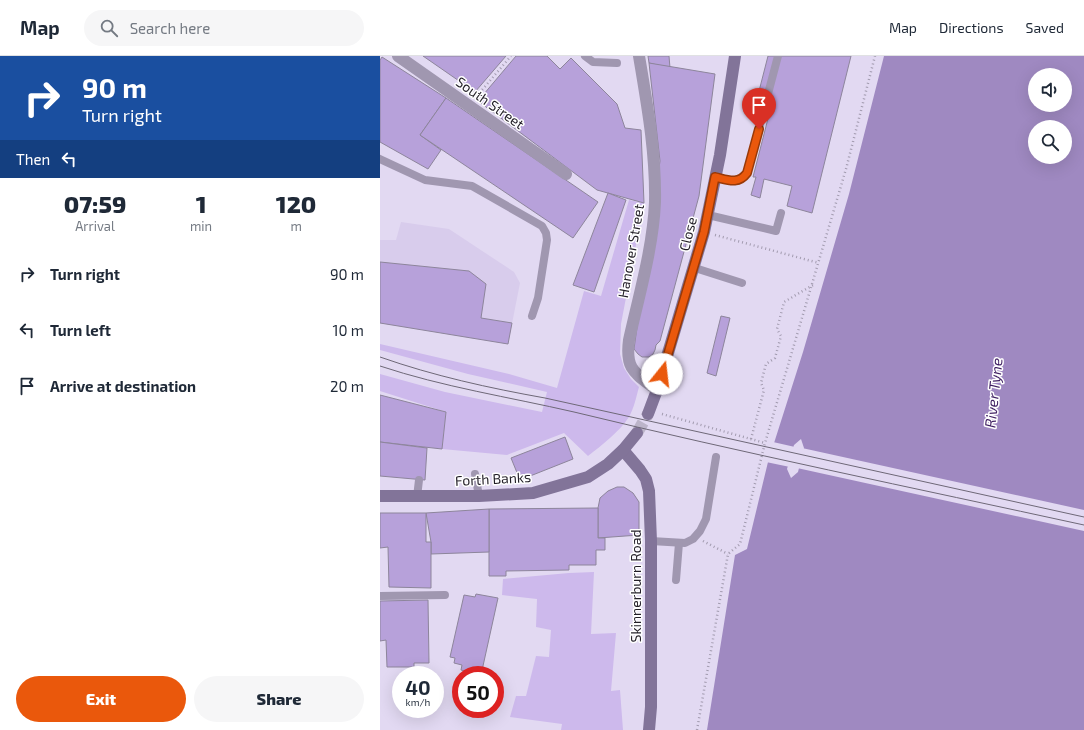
<!DOCTYPE html>
<html lang="en">
<head>
<meta charset="utf-8">
<style>
	body { margin:0; font-family:"Exo 2",sans-serif; background:#f6f6f7; color:#1f2937; height:100vh; display:flex; flex-direction:column; font-size:15px; white-space:nowrap }
	* { box-sizing:border-box; margin:0 }
	p { font-size:13px; color:#747a83 }
	.icon { flex:none; width:22px; height:22px; fill:none; stroke:currentColor; stroke-width:2; stroke-linecap:round; stroke-linejoin:round }
	.map { position:relative; flex:1; overflow:hidden }
	.panel { display:flex; flex-direction:column; background:#fff; width:380px }
	.panel>* { flex:none }
	.top-card { background:#1a4fa0; color:#fff; overflow:hidden }
	.buttons { position:absolute; left:648px; top:12px; display:grid; gap:8px }
	.buttons a { display:grid; place-items:center; width:44px; height:44px; border-radius:50%; background:#fff; box-shadow:0 4px 16px #0002; font-size:20px }
	.speed { position:absolute; left:12px; top:610px; display:flex; gap:8px; font-size:20px; font-weight:700; text-align:center }
	.speed>* { display:grid; place-content:center; width:52px; height:52px; border-radius:50%; background:#fff; box-shadow:0 4px 16px #0002; line-height:1 }
	.speed small { font-size:10px; font-weight:400 }
	.speed .limit { border:6px solid #d22; background:#fff; color:#111 }
	.pin { position:absolute; display:grid; place-items:center; width:34px; height:34px; color:#fff; margin:-41px -17px; border-radius:50% 50% 50% 0; rotate:-45deg; box-shadow:0 0 4px #0007 }
	.pin .icon { rotate:45deg }
	.me { position:absolute; width:44px; margin:-22px; rotate:16deg; stroke-linejoin:round; filter:drop-shadow(0 0 3px #0008) }
	.turn { display:flex; align-items:center; gap:14px; height:84px; padding:0 16px; font-size:18px }
	.turn .icon { width:52px; height:52px; stroke-width:2.5 }
	.turn b { display:block; font-size:28px; line-height:34px }
	.then { display:flex; align-items:center; height:38px; padding:0 16px; background:#0003; gap:8px; font-size:15px }
	.eta { display:flex; justify-content:space-evenly; align-items:center; height:68px; text-align:center }
	.eta b { font-size:24px; font-weight:800; line-height:28px }
	.button { display:flex; gap:8px; margin-top:auto; padding:8px 16px }
	.button a { flex:1; height:46px; border-radius:24px; background:#ea580c; color:#fff; font-size:16px; font-weight:800; line-height:46px; text-align:center }
	.button a+a { background:#f6f6f7; color:#1f2937 }
	ul { padding:0; list-style:none }
	li { display:flex; align-items:center; gap:12px; height:56px; padding:0 16px }
	li div { flex:1 }
	li b { display:block; font-size:15px }
	li em { font-style:normal }
	header { display:flex; align-items:center; gap:24px; box-sizing:border-box; height:56px; padding:0 20px; background:#fff; border-bottom:1px solid #e0e1e3 }
	header strong { font-size:19px }
	nav { display:flex; gap:22px; margin-inline-start:auto; font-size:14px }
	.search { width:280px; height:36px; background:#f6f6f7; display:flex; align-items:center; gap:10px; box-sizing:border-box; padding:0 14px; border-radius:22px; color:#747a83; font-size:15px }
	main { display:flex; flex:1; min-height:0 }
	.map>svg:first-child { display:block }
	.built { fill:#d8ccec }
	.green { fill:#cdb9ec }
	.water { fill:#9f89c1; fill-rule:evenodd }
	.pier { fill:#e2d9f2 }
	.building { fill:#b7a1da; stroke:#8d859b }
	.lines { fill:none; stroke-linecap:round; stroke-linejoin:round }
	.secondary-tunnel { stroke:#bcb4c9; stroke-width:12; stroke-dasharray:12 6; stroke-linecap:butt }
	.path { stroke:#a29baf; stroke-width:2.5; stroke-dasharray:1 3; stroke-linecap:butt }
	.lane { stroke:#a097b0; stroke-width:8 }
	.street { stroke:#a097b0; stroke-width:12 }
	.secondary { stroke:#827499; stroke-width:12 }
	.tram { stroke:#6e6877; stroke-width:1 }
	.route-casing { stroke:#983908; stroke-width:10 }
	.route { stroke:#ea580c; stroke-width:7 }
	.labels { text-anchor:middle; stroke-width:3; stroke-linejoin:round; paint-order:stroke }
	.street-label { font-size:14px; fill:#221e27; stroke:#fff }
	.water-label { font-size:15px; font-style:italic; fill:#3f1f62; stroke:#fff }
</style>
</head>
<body>
<header>
<strong>Map</strong>
<div class="search"><svg class="icon" aria-label="search" viewBox="0 0 24 24"><circle cx="10" cy="10" r="6"/><path d="M15 15l6 6"/></svg>Search here</div>
<nav><a>Map</a><a>Directions</a><a>Saved</a></nav>
</header>
<main>
<section class="panel">
<div class="top-card">
<div class="turn"><svg class="icon" aria-label="right" viewBox="0 0 24 24"><path d="M7 20v-9h11M14 6l5 5-5 5"/></svg><div><b>90 m</b>Turn right</div></div>
<div class="then">Then<svg class="icon" aria-label="left" viewBox="0 0 24 24"><path d="M17 20v-9H6M10 6l-5 5 5 5"/></svg></div>
</div>
<div class="eta">
<div><b>07:59</b><p>Arrival</p></div>
<div><b>1</b><p>min</p></div>
<div><b>120</b><p>m</p></div>
</div>
<ul>
<li><svg class="icon" aria-label="right" viewBox="0 0 24 24"><path d="M7 20v-9h11M14 6l5 5-5 5"/></svg><div><b>Turn right</b></div><em>90 m</em></li>
<li><svg class="icon" aria-label="left" viewBox="0 0 24 24"><path d="M17 20v-9H6M10 6l-5 5 5 5"/></svg><div><b>Turn left</b></div><em>10 m</em></li>
<li><svg class="icon" aria-label="arrive" viewBox="0 0 24 24"><path d="M6 21V4h12l-3 4 3 4H6"/></svg><div><b>Arrive at destination</b></div><em>20 m</em></li>
</ul>
<div class="button"><a>Exit</a><a>Share</a></div>
</section>
<div class="map">
<svg width="704" height="674" viewBox="0 0 704 674">
	<rect width="100%" height="100%" fill="#e2d9f2"/>
	<path class="built" d="M21,166L69,173L134,216L140,227L128,288L0,267V184H16Z"/>
	<g class="green">
		<path d="M249,144L264,147L241,268L240,298L244,312L251,323L259,331C256,342 254,352 249,361C239,376 222,389 208,400L184,377L127,399L62,393L66,356L0,335V318L65,336L162,356L167,336L88,318L0,294V288L129,318L177,332L204,235L221,240Z"/>
		<path d="M214,516L211,578L236,577L231,635L240,634L243,674H181L182,668L130,661L136,640H146L156,600L169,601L171,574L156,571L157,543L122,539L123,523L189,517Z"/>
	</g>
	<path class="water" d="M504,0H704V674H327L355,499L367,493L388,406L423,296L469,138ZM655,19H685V49H655ZM655,71H685V101H655ZM421,383L424,392L418,416L411,422L407,413L414,389Z"/>
	<g class="pier">
		<path d="M393,386L415,391L410,411L386,406Z"/>
		<path d="M422,392L704,454V475L417,412Z"/>
	</g>
	<g class="building">
		<path d="M43,0H126L95,36Z"/>
		<path d="M136,0H167L180,13L191,2L237,48L245,72L261,74L264,147L217,134L98,45Z"/>
		<path d="M268,0H289L290,12L269,7Z"/>
		<path d="M388,0H471L432,157L407,150L412,130L384,123L380,142L371,139L376,121H373L392,47L377,43Z"/>
		<path d="M2,1L66,42L40,79L61,94L48,113L0,86V4Z"/>
		<path d="M269,7L335,18L319,140L280,285L276,289L275,294L273,298L269,301H262L258,298L254,293L280,105Z"/>
		<path d="M66,42L218,146L193,182L40,79Z"/>
		<path d="M228,137L246,144L214,236L193,229Z"/>
		<path d="M0,206L89,215L106,228L101,262L132,267L128,288L0,267Z"/>
		<path d="M341,260L350,262L336,320L327,317Z"/>
		<path d="M0,339L66,356L62,393L0,386Z"/>
		<path d="M185,381L193,403L140,424L131,402Z"/>
		<path d="M0,386L47,392L45,424L0,420Z"/>
		<path d="M237,431H244L253,437L259,446V479L218,482V452L220,442L228,435Z"/>
		<path d="M218,452V482H225V494H216V509H189V514L126,515V520H109V453Z"/>
		<path d="M109,453V496L51,498V486L46,457Z"/>
		<path d="M0,457H46V486H51V532L9,531L8,491L0,492Z"/>
		<path d="M96,538L118,542L101,619H87L88,616L81,614L82,609L74,607L75,602L70,601L84,539L95,541Z"/>
		<path d="M48,544L49,607H34V611H7L6,584L0,585V545Z"/>
	</g>
	<g class="lines">
		<path class="secondary-tunnel" d="M257,377L268,358"/>
		<g class="path">
			<path d="M97,40L131,0"/>
			<path d="M335,179L439,207"/>
			<path d="M282,358L385,387"/>
			<path d="M371,383L384,334L381,327L386,308L395,302L401,280L397,273L404,246L433,229"/>
			<path d="M323,485L348,498"/>
			<path d="M317,674L348,498L360,488L385,387L466,113L495,0"/>
		</g>
		<g class="lane">
			<path d="M205,0L213,6L237,7"/>
			<path d="M0,103L45,124L92,130L162,170L166,177L167,184L158,242L152,260"/>
			<path d="M335,121C348,124 358,129 367,117L398,0"/>
			<path d="M328,159L396,175L401,157"/>
			<path d="M315,212L362,227"/>
			<path d="M95,418L99,440"/>
			<path d="M37,441L39,424"/>
			<path d="M271,485L305,487L313,483L320,475L326,463L336,401"/>
			<path d="M296,524L299,487"/>
			<path d="M0,540L65,539"/>
		</g>
		<g class="street">
			<path d="M18,0L186,118"/>
			<path d="M259,0C267,48 276,97 275,146C273,192 259,239 249,284C245,314 255,317 277,334"/>
		</g>
		<g class="secondary">
			<path d="M268,358L277,334L324,176L340,99L355,0"/>
			<path d="M243,394L260,414L266,423L269,435L271,485V651L269,674"/>
			<path d="M0,440H99L153,437L208,421L228,408L243,394L257,377"/>
		</g>
		<g class="tram">
			<path d="M0,301C54,320 109,332 165,342L704,461"/>
			<path d="M0,310C63,331 129,341 194,356C363,397 534,432 704,469"/>
		</g>
	</g>
	<g class="lines">
		<defs>
			<path id="route" d="M282,318L324,176L335,121C348,124 358,129 367,117L379,73"/>
		</defs>
		<use href="#route" class="route-casing"/>
		<use href="#route" class="route"/>
	</g>
	<g class="labels">
		<g class="street-label">
			<text transform="translate(110 47) rotate(35)" y="5">South Street</text>
			<text transform="translate(308 178) rotate(-76)" y="5">Close</text>
			<text transform="translate(251 195) rotate(-80)" y="5">Hanover Street</text>
			<text transform="translate(113 423) rotate(-3)" y="5">Forth Banks</text>
			<text transform="translate(256 530) rotate(-90)" y="5">Skinnerburn Road</text>
		</g>
		<g class="water-label">
			<text transform="translate(614 337) rotate(-84)" y="5">River Tyne</text>
		</g>
	</g>
</svg>
<div class="buttons">
<a><svg class="icon" aria-label="sound" viewBox="0 0 24 24"><path d="M4 9h4l5-4v14l-5-4H4zM17 9q2 3 0 6"/></svg></a>
<a><svg class="icon" aria-label="search" viewBox="0 0 24 24"><circle cx="10" cy="10" r="6"/><path d="M15 15l6 6"/></svg></a>
</div>
<div class="speed"><div>40<small>km/h</small></div><div class="limit">50</div></div>
<div class="pin" style="left:379px;top:73px;background:#d93025"><svg class="icon" aria-label="arrive" viewBox="0 0 24 24"><path d="M6 21V4h12l-3 4 3 4H6"/></svg></div>
<svg class="me" style="left:282px;top:318px" viewBox="-20 -20 40 40"><circle r="19" fill="#fff"/><path d="M0-13L10 11 0 6-10 11z" fill="#ea580c"/></svg>
</div>
</main>
</body>
</html>
